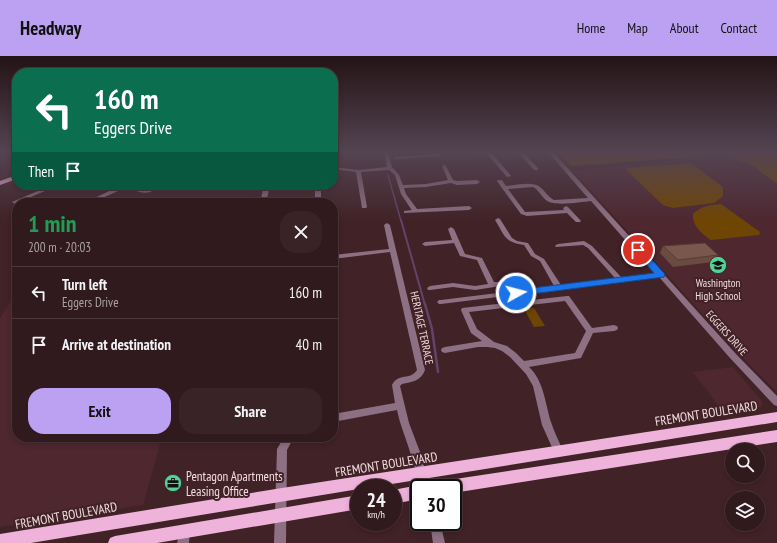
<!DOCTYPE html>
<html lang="en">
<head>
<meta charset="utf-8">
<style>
	body { margin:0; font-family:"PT Sans Narrow",sans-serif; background:#392326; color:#f1f3f6; height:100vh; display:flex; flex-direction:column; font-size:15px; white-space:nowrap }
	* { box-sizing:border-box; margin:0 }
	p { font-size:13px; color:#a8a1a4 }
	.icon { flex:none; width:22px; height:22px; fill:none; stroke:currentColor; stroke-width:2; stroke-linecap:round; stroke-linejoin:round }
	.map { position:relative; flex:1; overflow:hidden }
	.details { position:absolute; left:12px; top:142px; width:326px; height:244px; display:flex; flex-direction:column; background:#311a1d; border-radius:16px; box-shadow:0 2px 6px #0003,0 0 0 1px #4c383b }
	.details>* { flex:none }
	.hud { position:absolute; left:12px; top:12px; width:326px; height:122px; border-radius:16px; box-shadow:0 2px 6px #0003,0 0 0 1px #4c383b; background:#0b6e4f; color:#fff; overflow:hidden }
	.buttons { position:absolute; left:725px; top:387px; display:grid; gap:8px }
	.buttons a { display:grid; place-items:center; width:40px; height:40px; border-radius:50%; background:#311a1d; box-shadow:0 2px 6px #0003,0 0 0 1px #4c383b; font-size:20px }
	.speed { position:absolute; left:350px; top:423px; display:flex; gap:8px; font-size:20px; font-weight:700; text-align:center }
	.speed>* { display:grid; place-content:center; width:52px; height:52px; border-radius:50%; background:#311a1d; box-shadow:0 2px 6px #0003,0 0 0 1px #4c383b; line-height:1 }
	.speed small { font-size:10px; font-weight:400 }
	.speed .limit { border:2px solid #111; border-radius:6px; background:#fff; color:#111 }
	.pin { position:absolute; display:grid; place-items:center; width:34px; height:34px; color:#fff; margin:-17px; border:2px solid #fff; border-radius:50%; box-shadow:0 1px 4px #0007 }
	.me { position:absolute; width:44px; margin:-22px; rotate:83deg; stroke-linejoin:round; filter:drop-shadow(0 0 3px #0008) }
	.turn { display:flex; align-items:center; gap:14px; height:84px; padding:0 16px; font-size:18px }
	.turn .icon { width:52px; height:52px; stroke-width:2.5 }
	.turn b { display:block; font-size:28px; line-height:34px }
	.then { display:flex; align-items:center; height:38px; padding:0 16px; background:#0003; gap:8px; font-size:15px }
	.round { display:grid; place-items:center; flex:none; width:42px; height:42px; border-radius:16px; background:#392326 }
	.overview { display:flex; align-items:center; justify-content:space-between; height:68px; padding:0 16px }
	h1 { font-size:24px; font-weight:700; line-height:30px; color:#1e9e55 }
	.button { display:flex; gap:8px; margin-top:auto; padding:8px 16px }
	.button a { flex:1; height:46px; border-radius:16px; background:#bca0f2; color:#111; font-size:16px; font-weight:700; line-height:46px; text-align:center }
	.button a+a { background:#392326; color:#f1f3f6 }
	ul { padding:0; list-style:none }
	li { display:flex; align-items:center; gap:12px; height:52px; padding:0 16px; border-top:1px solid #4c383b }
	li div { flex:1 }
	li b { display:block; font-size:15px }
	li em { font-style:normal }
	header { display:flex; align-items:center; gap:24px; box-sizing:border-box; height:56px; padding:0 20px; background:#bca0f2; color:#111 }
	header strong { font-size:19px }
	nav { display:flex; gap:22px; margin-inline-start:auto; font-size:14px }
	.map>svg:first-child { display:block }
	.built { fill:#4e272f }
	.green { fill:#6f4504 }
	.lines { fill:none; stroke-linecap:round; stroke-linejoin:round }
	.stream-far2 { stroke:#62436b; stroke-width:1.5 }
	.stream-far1 { stroke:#62436b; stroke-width:2 }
	.stream { stroke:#62436b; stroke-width:2.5 }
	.minor { fill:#8d7083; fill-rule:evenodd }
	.major { fill:#eeb2db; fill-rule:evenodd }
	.wall { fill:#694b41 }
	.building { fill:#7a574c; stroke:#553d35 }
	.route { fill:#1a73e8; stroke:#114b97 }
	.labels { text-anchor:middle; stroke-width:4; stroke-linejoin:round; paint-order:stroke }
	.poi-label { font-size:11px; fill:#f3dcdf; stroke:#412227 }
	.street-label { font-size:11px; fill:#f3dcdf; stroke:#412227 }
	.near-street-label { font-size:13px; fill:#f3dcdf; stroke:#412227 }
	.near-poi-label { font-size:13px; fill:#f3dcdf; stroke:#412227; text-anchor:start }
</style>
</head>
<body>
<header>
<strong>Headway</strong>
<nav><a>Home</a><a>Map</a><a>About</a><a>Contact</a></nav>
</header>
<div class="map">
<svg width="777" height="487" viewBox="0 0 777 487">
	<rect width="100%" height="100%" fill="#412227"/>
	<g class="built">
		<path d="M727,98L735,103L753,109L763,118L777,127V336L738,297L573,115Z"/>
		<path d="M17,236V381H162L143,449L0,471V262Z"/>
		<path d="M733,311L761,344L763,349L760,351L724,357L693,316Z"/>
	</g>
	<g class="green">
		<path d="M557,96H684L691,101L571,110Z"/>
		<path d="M685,96H777V127L763,118L753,109L735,103L727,98L692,101Z"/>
		<path d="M691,107L723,131V140L714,147L673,152L663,149L626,114L627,112Z"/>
		<path d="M721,148L760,176L759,179L711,184L709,183C700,176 692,169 693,158C701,150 710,149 721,148Z"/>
		<path d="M534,252L545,270L534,271L524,253Z"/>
	</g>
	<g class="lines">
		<path class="stream-far2" d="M388,119L401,165"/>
		<path class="stream-far1" d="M401,164L425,249"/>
		<path class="stream" d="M425,248L432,273L438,316"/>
		<g class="minor">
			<path d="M384,96H388L392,111L399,119L403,129L426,128L448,124L442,110L444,109L446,110L453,124L457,125L477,124L480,126L477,128L457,129L451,127L426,131L404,132L406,138L417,153L469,150L472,152L469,154L404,157V155L412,154L411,153L401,138L395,119L389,114L361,116L367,151L366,152H362L356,116L333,113V111L358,114L387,111Z"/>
			<path d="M467,96H491L511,120L507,121L486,97Z"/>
			<path d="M518,96H523L538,112V114H534Z"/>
			<path d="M548,96H553L736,298L777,340V350L774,349L730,302L659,221L441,248H439L437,246L439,244H441L515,235L501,230L475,234L453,231L430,234H428L427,232L430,230L453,227L475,230L488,228L477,204L460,200L454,187L425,190L422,188L425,186L452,184L448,173L451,171L454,173L465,198L482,202L494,226H501L526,233L554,230L540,205L531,200L524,189C504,186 505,180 495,164L498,162L500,163L512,182L517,185L528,187L535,198L544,203L561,229L615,222L588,192L583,189L556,191L555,190L556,189L558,188L584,185L592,190L622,222L655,218L591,145C580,146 554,151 546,144C541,140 539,134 533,131L508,133L525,156L564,154L563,152L566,150L568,151L581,165L580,166H576L567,157L527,160L521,158L497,125L498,124H502L506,130C515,129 534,125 540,131C545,135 548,141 554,144L588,142Z"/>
			<path d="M438,98L440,99V100L395,103L393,102L395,101Z"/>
			<path d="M52,129H59L19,146L20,147H17V149L12,146Z"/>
			<path d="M122,129H131L144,134L149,132L142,129H150L156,132C147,141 136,135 127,131L91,147H84Z"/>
			<path d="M264,129H270L266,147H260Z"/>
			<rect x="315" y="129" width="6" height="18"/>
			<path d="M387,167L390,169L425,314C421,325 412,326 402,328L400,330L409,367L420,396L426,417L433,432H423C417,420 414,409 410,396C406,382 400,369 397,354L333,366V358L395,347L392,329C399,316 410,325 417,314L390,196L333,203V199L389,193L384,169Z"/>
			<path d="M567,240H569L592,272L614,269L617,270L618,272L617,274L614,275L593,277L581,302L529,311C544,325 545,347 551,366C554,376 559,385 563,395L561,398L558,400L555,398L542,369L533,330L526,318L510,301L502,295L495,292L487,291H478L445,297L442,296L441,294L442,292L445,291L482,285L471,277L461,254L462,252ZM565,245L586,275L575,297L524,305L516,297L507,290L494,286L477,273L469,256Z"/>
			<path d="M284,381H294L287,394L286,487H274L277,393Z"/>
			<path d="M430,466H440L445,487H433Z"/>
			<path d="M185,470L189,471L190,475L189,487H177L181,471Z"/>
		</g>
		<g class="major">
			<path d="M17,119V123L0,129V125Z"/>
			<path d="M777,356V366L367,432H359V433L31,487H0V478L282,432Z"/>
			<path d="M777,374V386L453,437V432H435L437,427L442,425Z"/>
			<path d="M419,429L424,432H419V443L393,448V434Z"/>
			<path d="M359,439V453L157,487H108L110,482L115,480Z"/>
		</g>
	</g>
	<path class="wall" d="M663,190L718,199L713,206L673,211L660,197Z"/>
	<path class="building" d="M705,187L718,199L678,204L663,190Z"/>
	<linearGradient id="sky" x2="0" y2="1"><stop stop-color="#241315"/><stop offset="0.58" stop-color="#544452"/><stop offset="1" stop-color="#544452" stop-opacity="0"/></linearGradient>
	<rect width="777" height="165" fill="url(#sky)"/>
	<path class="route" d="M638,191L641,192L664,217L665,219L664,221L516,240L512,237L516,234L654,217L634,194Z"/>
	<defs>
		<symbol id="school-disc" viewBox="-11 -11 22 22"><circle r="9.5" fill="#51d398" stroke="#412227"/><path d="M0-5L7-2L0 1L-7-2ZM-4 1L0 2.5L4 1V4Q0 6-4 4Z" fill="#111"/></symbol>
		<symbol id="office-disc" viewBox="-11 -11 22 22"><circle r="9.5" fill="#51d398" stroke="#412227"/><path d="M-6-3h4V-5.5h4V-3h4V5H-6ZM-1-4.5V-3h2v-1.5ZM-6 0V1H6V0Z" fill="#111"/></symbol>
	</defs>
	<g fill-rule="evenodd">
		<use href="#school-disc" x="708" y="199" width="20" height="20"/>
		<use href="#office-disc" x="163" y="417" width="20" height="20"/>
	</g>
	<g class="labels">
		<g class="poi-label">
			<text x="718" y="231">Washington<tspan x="718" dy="13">High School</tspan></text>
		</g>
		<g class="street-label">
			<text transform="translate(422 272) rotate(78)" y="4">HERITAGE TERRACE</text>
			<text transform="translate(727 277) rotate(48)" y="4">EGGERS DRIVE</text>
		</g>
		<g class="near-street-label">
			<text transform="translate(706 357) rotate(-9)" y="5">FREMONT BOULEVARD</text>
			<text transform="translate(386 408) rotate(-9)" y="5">FREMONT BOULEVARD</text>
			<text transform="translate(66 459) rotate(-10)" y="5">FREMONT BOULEVARD</text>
		</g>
		<g class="near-poi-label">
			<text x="186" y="425">Pentagon Apartments<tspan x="186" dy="15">Leasing Office</tspan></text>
		</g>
	</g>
</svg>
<div class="buttons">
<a><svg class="icon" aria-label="search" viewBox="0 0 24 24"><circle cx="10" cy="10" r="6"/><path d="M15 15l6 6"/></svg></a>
<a><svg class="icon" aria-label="layers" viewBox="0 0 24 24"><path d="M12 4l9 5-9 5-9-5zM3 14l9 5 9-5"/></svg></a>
</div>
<div class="speed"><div>24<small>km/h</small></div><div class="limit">30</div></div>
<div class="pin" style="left:638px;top:194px;background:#d93025"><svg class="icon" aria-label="arrive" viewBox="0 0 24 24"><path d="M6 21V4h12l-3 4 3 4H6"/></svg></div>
<svg class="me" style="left:516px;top:237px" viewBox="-20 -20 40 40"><circle r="17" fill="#1a73e8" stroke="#fff" stroke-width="3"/><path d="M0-11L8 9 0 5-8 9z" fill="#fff"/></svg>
<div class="hud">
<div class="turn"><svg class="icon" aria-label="left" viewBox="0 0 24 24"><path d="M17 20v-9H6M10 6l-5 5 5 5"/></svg><div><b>160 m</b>Eggers Drive</div></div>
<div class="then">Then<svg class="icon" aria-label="arrive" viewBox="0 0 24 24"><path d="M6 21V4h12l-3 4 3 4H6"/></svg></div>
</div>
<section class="details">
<div class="overview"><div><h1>1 min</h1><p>200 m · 20:03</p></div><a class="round"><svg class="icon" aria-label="close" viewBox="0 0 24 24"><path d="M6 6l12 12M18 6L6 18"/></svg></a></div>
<ul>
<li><svg class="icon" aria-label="left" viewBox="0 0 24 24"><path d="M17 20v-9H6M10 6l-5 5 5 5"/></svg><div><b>Turn left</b><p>Eggers Drive</p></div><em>160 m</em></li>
<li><svg class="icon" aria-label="arrive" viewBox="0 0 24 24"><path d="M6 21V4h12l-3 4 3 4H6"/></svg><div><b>Arrive at destination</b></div><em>40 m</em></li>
</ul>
<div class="button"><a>Exit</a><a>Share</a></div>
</section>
</div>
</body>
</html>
